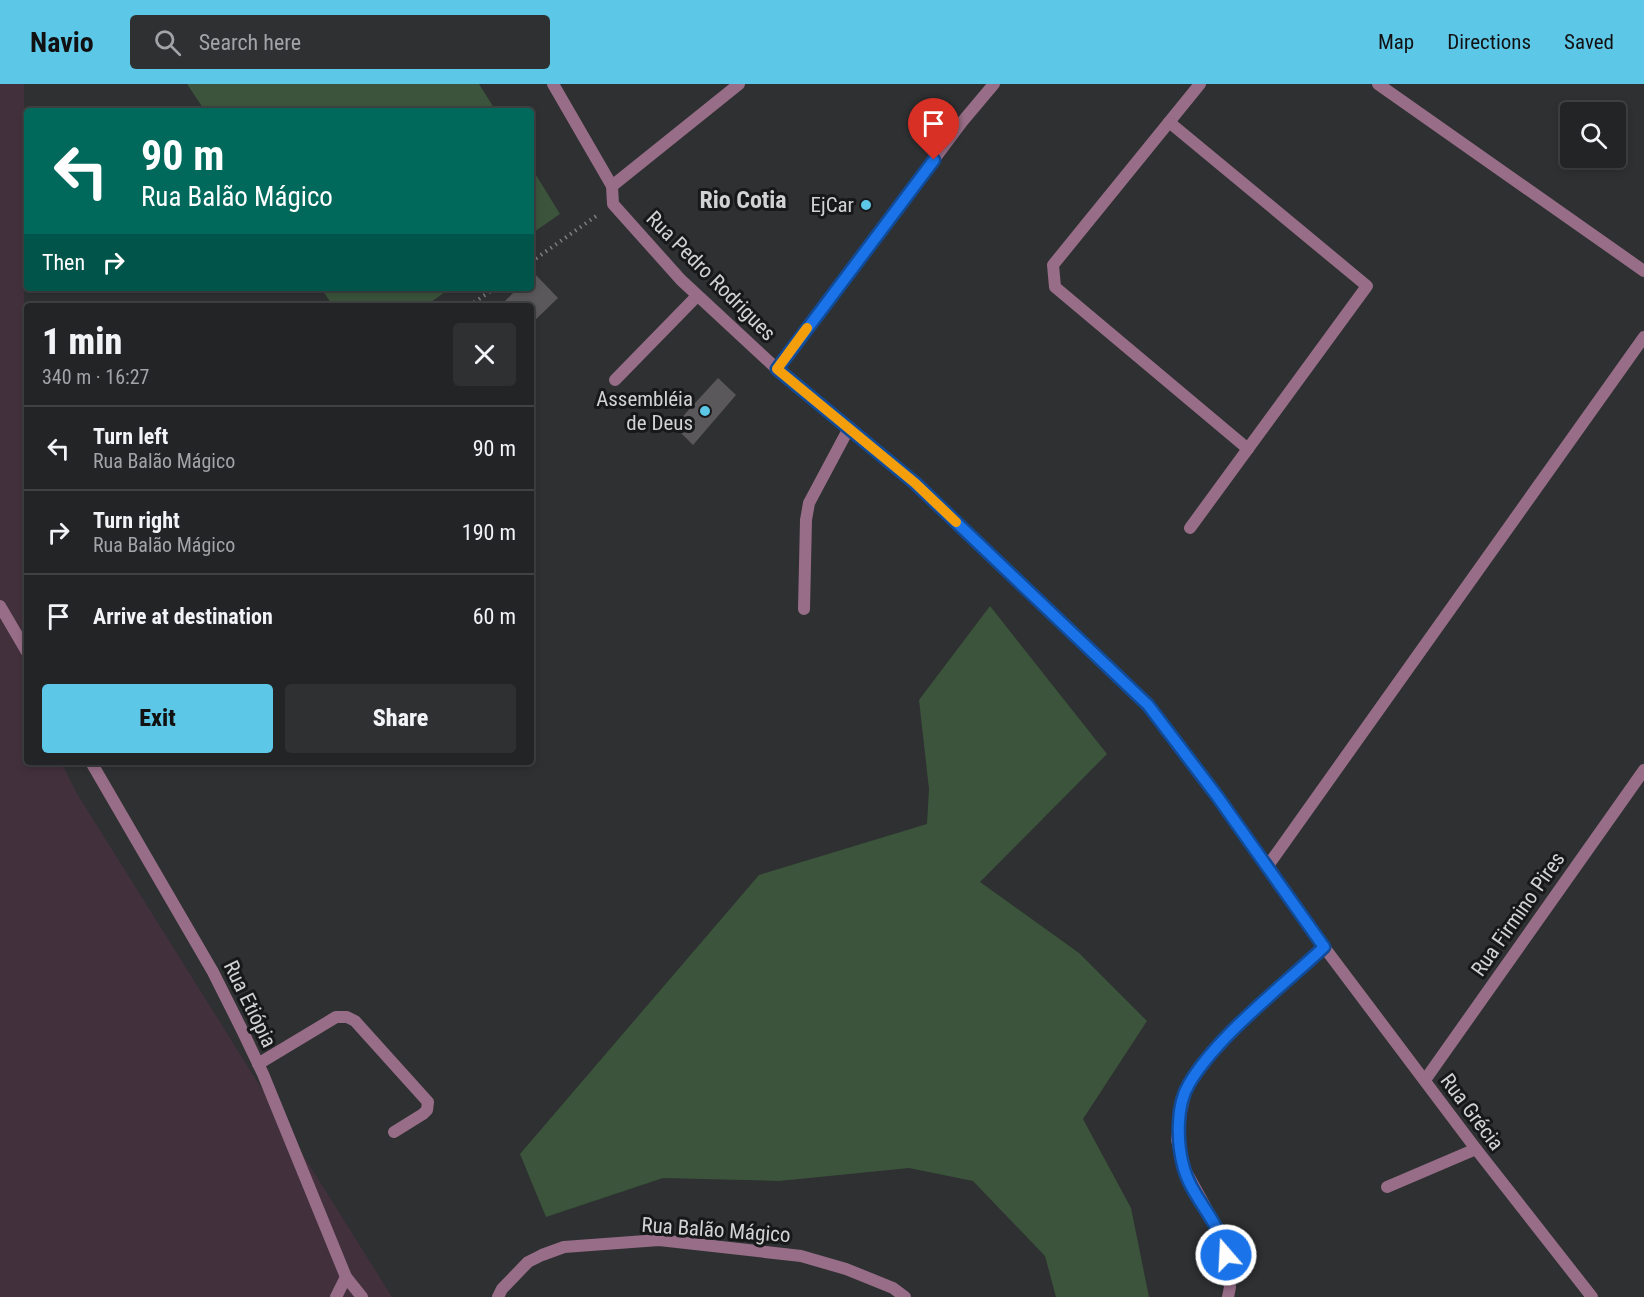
<!DOCTYPE html>
<html lang="en">
<head>
<meta charset="utf-8">
<style>
	body { margin:0; font-family:"Roboto Condensed",sans-serif; background:#2e3032; color:#f1f3f6; height:100vh; display:flex; flex-direction:column; font-size:22px; white-space:nowrap }
	* { box-sizing:border-box; margin:0 }
	p { font-size:20px; color:#a2a4a7 }
	.icon { flex:none; width:33px; height:33px; fill:none; stroke:currentColor; stroke-width:2; stroke-linecap:round; stroke-linejoin:round }
	.map { position:relative; flex:1; overflow:hidden }
	.panel { position:absolute; left:24px; top:219px; width:510px; height:462px; display:flex; flex-direction:column; background:#222426; border-radius:6px; box-shadow:0 3px 9px #0003,0 0 0 2px #3f4143 }
	.panel>* { flex:none }
	.hud { position:absolute; left:24px; top:24px; width:510px; height:183px; border-radius:6px; box-shadow:0 3px 9px #0003,0 0 0 2px #3f4143; background:#00695c; color:#fff; overflow:hidden }
	.buttons { position:absolute; left:1560px; top:18px; display:grid; gap:12px }
	.buttons a { display:grid; place-items:center; width:66px; height:66px; border-radius:6px; background:#222426; box-shadow:0 3px 9px #0003,0 0 0 2px #3f4143; font-size:30px }
	.pin { position:absolute; display:grid; place-items:center; width:51px; height:51px; color:#fff; margin:-62px -26px; border-radius:50% 50% 50% 0; rotate:-45deg; box-shadow:0 0 6px #0007 }
	.pin .icon { rotate:45deg }
	.me { position:absolute; width:66px; margin:-33px; rotate:341deg; stroke-linejoin:round; filter:drop-shadow(0 0 4px #0008) }
	.turn { display:flex; align-items:center; gap:21px; height:126px; padding:0 18px; font-size:27px }
	.turn .icon { width:78px; height:78px; stroke-width:2.5 }
	.turn b { display:block; font-size:42px; line-height:51px }
	.then { display:flex; align-items:center; height:57px; padding:0 18px; background:#0003; gap:12px; font-size:22px }
	.round { display:grid; place-items:center; flex:none; width:63px; height:63px; border-radius:6px; background:#2e3032 }
	.headline { display:flex; align-items:center; justify-content:space-between; height:102px; padding:0 18px }
	h1 { font-size:36px; font-weight:800; line-height:45px }
	.button { display:flex; gap:12px; margin-top:auto; padding:12px 18px }
	.button a { flex:1; height:69px; border-radius:6px; background:#5dc7e8; color:#111; font-size:24px; font-weight:800; line-height:69px; text-align:center }
	.button a+a { background:#2e3032; color:#f1f3f6 }
	ul { padding:0; list-style:none }
	li { display:flex; align-items:center; gap:18px; height:84px; padding:0 18px; border-top:2px solid #3f4143 }
	li div { flex:1 }
	li b { display:block; font-size:22px }
	li em { font-style:normal }
	header { display:flex; align-items:center; gap:36px; box-sizing:border-box; height:84px; padding:0 30px; background:#5dc7e8; color:#111 }
	header strong { font-size:28px }
	nav { display:flex; gap:33px; margin-inline-start:auto; font-size:21px }
	.search { width:420px; height:54px; background:#2e3032; display:flex; align-items:center; gap:15px; box-sizing:border-box; padding:0 21px; border-radius:6px; color:#a2a4a7; font-size:22px }
	.map>svg:first-child { display:block }
	.industrial { fill:#42313d }
	.green { fill:#3b543b }
	.building { fill:#5a585a }
	.lines { fill:none; stroke-linecap:round; stroke-linejoin:round }
	.path { stroke:#7e7f81; stroke-width:4; stroke-dasharray:1.5 4.5; stroke-linecap:butt }
	.service { stroke:#976d87; stroke-width:12 }
	.minor { stroke:#976d87; stroke-width:12 }
	.tertiary { stroke:#976d87; stroke-width:12 }
	.route-casing { stroke:#114b97; stroke-width:15 }
	.route { stroke:#1a73e8; stroke-width:10 }
	.slow { stroke:#f59e0b; stroke-width:10 }
	.poi-dot { fill:#5dc7e8; stroke:#171819; stroke-width:2 }
	.labels { text-anchor:middle; stroke-width:6; stroke-linejoin:round; paint-order:stroke }
	.poi-label { font-size:21px; fill:#d1d2d3; stroke:#171819; text-anchor:end }
	.street-label { font-size:21px; fill:#d1d2d3; stroke:#171819 }
	.quarter-label { font-size:24px; font-weight:bold; fill:#d1d2d3; stroke:#171819 }
</style>
</head>
<body>
<header>
<strong>Navio</strong>
<div class="search"><svg class="icon" aria-label="search" viewBox="0 0 24 24"><circle cx="10" cy="10" r="6"/><path d="M15 15l6 6"/></svg>Search here</div>
<nav><a>Map</a><a>Directions</a><a>Saved</a></nav>
</header>
<div class="map">
<svg width="1644" height="1213" viewBox="0 0 1644 1213">
	<rect width="100%" height="100%" fill="#2e3032"/>
	<path class="industrial" d="M0,0H24V233L27,236V678H61L76,708L392,1213H0Z"/>
	<g class="green">
		<path d="M187,0H479L496,27H205Z"/>
		<path d="M531,83L560,130L531,150Z"/>
		<path d="M321,204H451L425,222H333Z"/>
		<path d="M990,522L1107,670L980,798L1079,869L1147,937L1083,1035L1131,1124L1149,1213H1056L1045,1172L973,1097L909,1084L779,1097L663,1094L546,1133L520,1070L759,791L927,740L929,705L919,616Z"/>
	</g>
	<g class="building">
		<path d="M534,189L558,214L531,240V222H500L518,204H531V191Z"/>
		<path d="M718,294L736,311L693,361L674,342Z"/>
	</g>
	<g class="lines">
		<g class="path">
			<path d="M531,178L599,130"/>
			<path d="M469,222L495,204"/>
		</g>
		<g class="service">
			<path d="M615,296L697,212"/>
			<path d="M804,525L806,436L809,419L849,344"/>
			<path d="M258,980L336,933H347L355,937L428,1018L427,1026L423,1030L394,1048"/>
			<path d="M1387,1103L1476,1065"/>
		</g>
		<g class="minor">
			<path d="M553,0L612,102L613,120L681,196L777,285L915,399L1148,621L1217,713L1324,863L1476,1065L1592,1213"/>
			<path d="M1200,0L1053,181L1055,203L1248,365"/>
			<path d="M1378,0L1644,187"/>
			<path d="M1169,38L1367,202L1190,444"/>
			<path d="M612,102L739,0"/>
			<path d="M777,285L962,38L994,0"/>
			<path d="M1267,783L1644,253"/>
			<path d="M1425,996L1644,686"/>
			<path d="M498,1213L502,1205L528,1178L542,1171L564,1163L659,1156L801,1172L846,1185L893,1204L905,1213"/>
			<path d="M1228,1213L1230,1203L1223,1155L1184,1084L1177,1056L1180,1032L1187,1002L1210,972L1236,944L1324,863"/>
		</g>
		<g class="tertiary">
			<path d="M0,522L27,568"/>
			<path d="M91,678L213,888L243,948L263,990L346,1193L362,1213"/>
			<path d="M336,1213L346,1193"/>
		</g>
	</g>
	<g class="lines">
		<defs>
			<path id="route" d="M934,76L777,285L915,399L1148,621L1217,712L1324,863C1283,902 1217,952 1189,1000C1176,1021 1177,1058 1183,1081C1191,1114 1221,1138 1226,1171"/>
		</defs>
		<use href="#route" class="route-casing"/>
		<use href="#route" class="route"/>
		<path class="slow" d="M807,244L777,285L915,399L956,438"/>
	</g>
	<g class="poi-dot">
		<circle cx="866" cy="121" r="6"/>
		<circle cx="705" cy="327" r="6"/>
	</g>
	<g class="labels">
		<g class="poi-label">
			<text x="854" y="128">EjCar</text>
			<text x="693" y="322">Assembléia<tspan x="693" dy="24">de Deus</tspan></text>
		</g>
		<g class="street-label">
			<text transform="translate(711 192) rotate(45)" y="7">Rua Pedro Rodrigues</text>
			<text transform="translate(1518 830) rotate(-55)" y="7">Rua Firmino Pires</text>
			<text transform="translate(250 920) rotate(64)" y="7">Rua Etiópia</text>
			<text transform="translate(1472 1028) rotate(53)" y="7">Rua Grécia</text>
			<text transform="translate(716 1146) rotate(4)" y="7">Rua Balão Mágico</text>
		</g>
		<g class="quarter-label">
			<text x="743" y="124">Rio Cotia</text>
		</g>
	</g>
</svg>
<div class="buttons">
<a><svg class="icon" aria-label="search" viewBox="0 0 24 24"><circle cx="10" cy="10" r="6"/><path d="M15 15l6 6"/></svg></a>
</div>
<div class="pin" style="left:934px;top:76px;background:#d93025"><svg class="icon" aria-label="arrive" viewBox="0 0 24 24"><path d="M6 21V4h12l-3 4 3 4H6"/></svg></div>
<svg class="me" style="left:1226px;top:1171px" viewBox="-20 -20 40 40"><circle r="17" fill="#1a73e8" stroke="#fff" stroke-width="3"/><path d="M0-11L8 9 0 5-8 9z" fill="#fff"/></svg>
<div class="hud">
<div class="turn"><svg class="icon" aria-label="left" viewBox="0 0 24 24"><path d="M17 20v-9H6M10 6l-5 5 5 5"/></svg><div><b>90 m</b>Rua Balão Mágico</div></div>
<div class="then">Then<svg class="icon" aria-label="right" viewBox="0 0 24 24"><path d="M7 20v-9h11M14 6l5 5-5 5"/></svg></div>
</div>
<section class="panel">
<div class="headline"><div><h1>1 min</h1><p>340 m · 16:27</p></div><a class="round"><svg class="icon" aria-label="close" viewBox="0 0 24 24"><path d="M6 6l12 12M18 6L6 18"/></svg></a></div>
<ul>
<li><svg class="icon" aria-label="left" viewBox="0 0 24 24"><path d="M17 20v-9H6M10 6l-5 5 5 5"/></svg><div><b>Turn left</b><p>Rua Balão Mágico</p></div><em>90 m</em></li>
<li><svg class="icon" aria-label="right" viewBox="0 0 24 24"><path d="M7 20v-9h11M14 6l5 5-5 5"/></svg><div><b>Turn right</b><p>Rua Balão Mágico</p></div><em>190 m</em></li>
<li><svg class="icon" aria-label="arrive" viewBox="0 0 24 24"><path d="M6 21V4h12l-3 4 3 4H6"/></svg><div><b>Arrive at destination</b></div><em>60 m</em></li>
</ul>
<div class="button"><a>Exit</a><a>Share</a></div>
</section>
</div>
</body>
</html>
